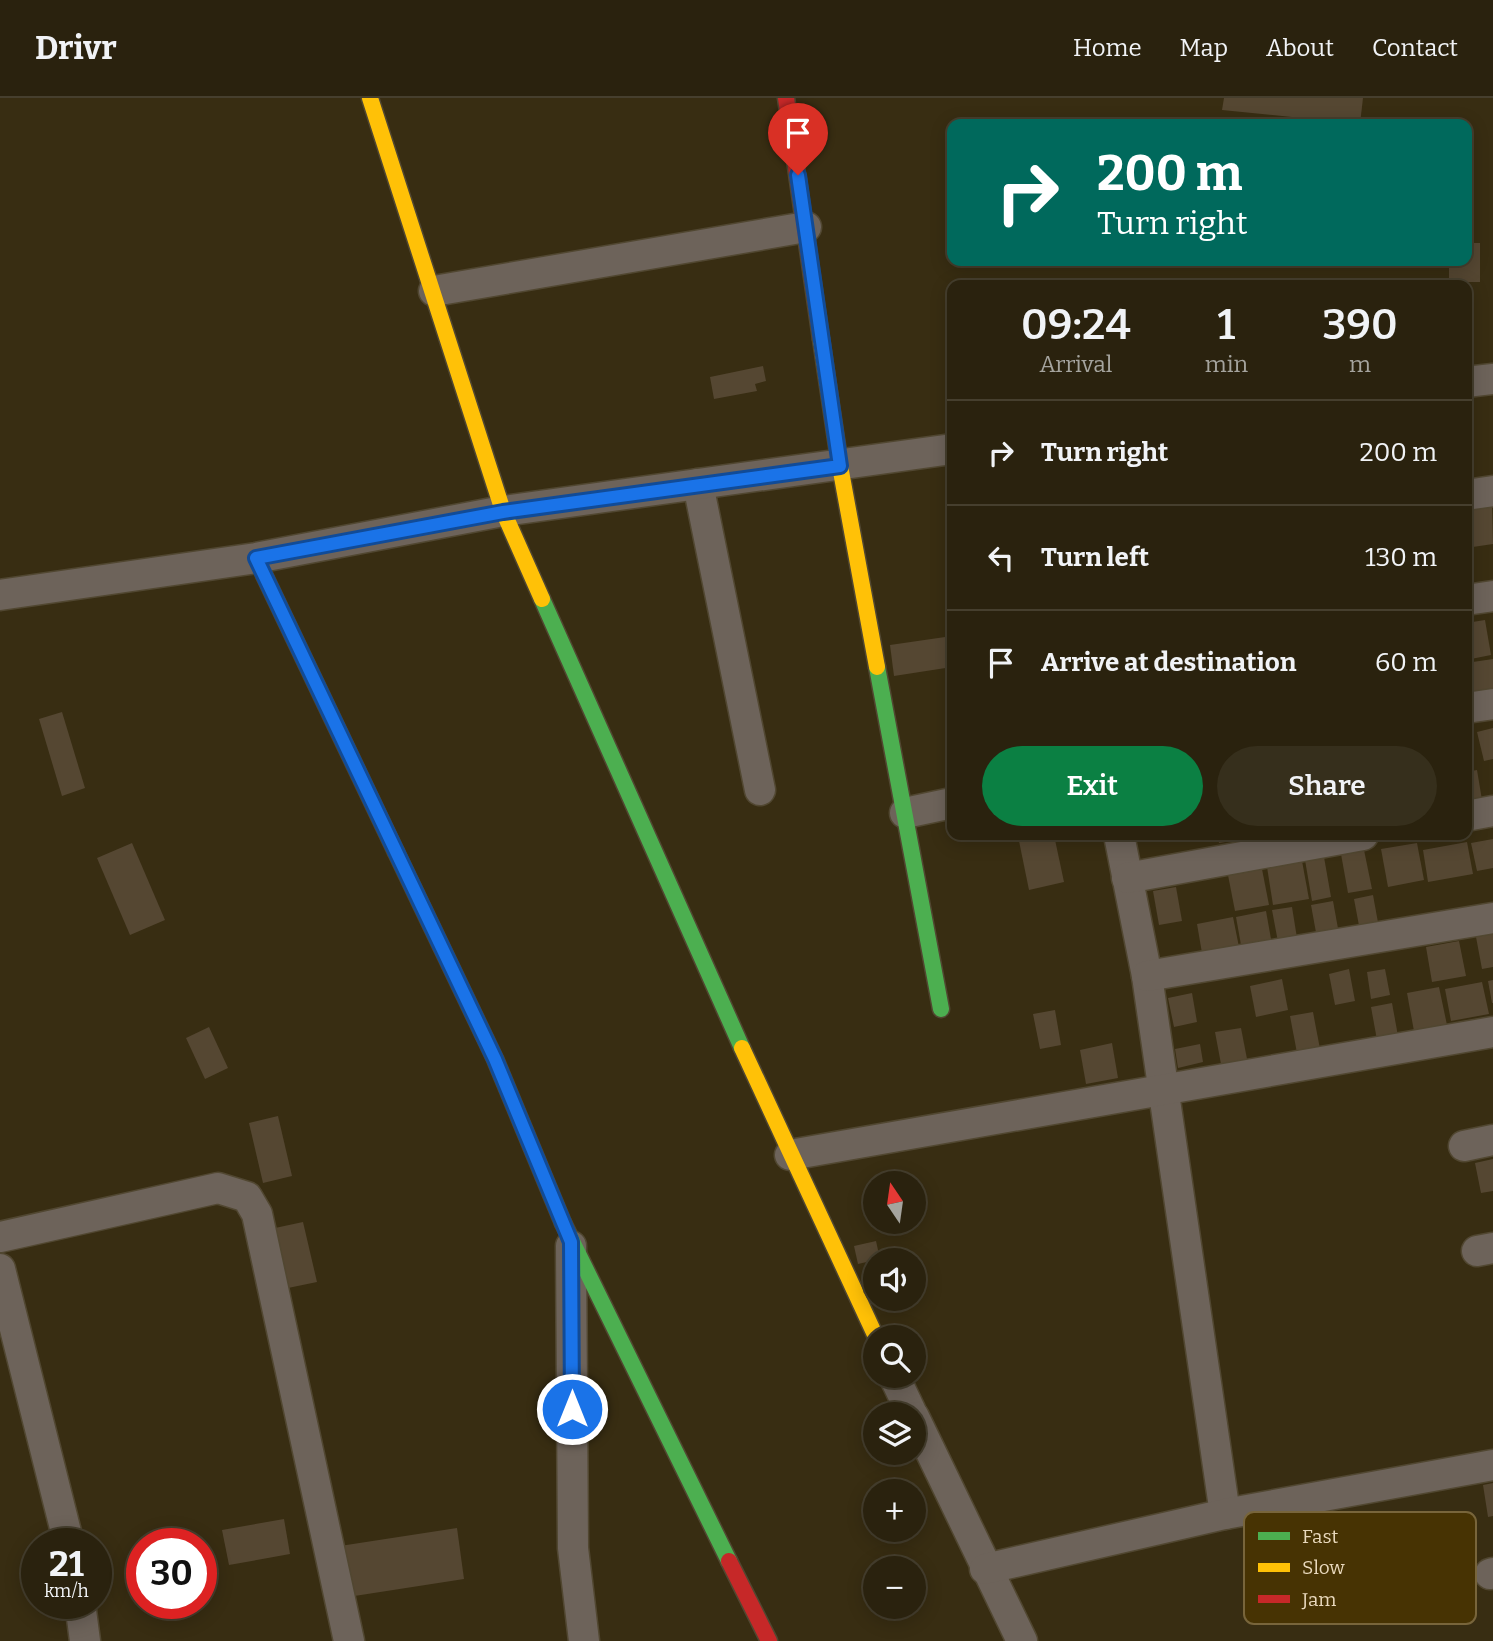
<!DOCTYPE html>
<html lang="en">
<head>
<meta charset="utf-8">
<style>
	body { margin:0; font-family:Bitter,serif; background:#362f1c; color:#f1f3f6; height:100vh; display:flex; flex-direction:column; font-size:26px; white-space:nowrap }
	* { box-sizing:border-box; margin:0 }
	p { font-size:23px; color:#a5a49e }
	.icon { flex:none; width:38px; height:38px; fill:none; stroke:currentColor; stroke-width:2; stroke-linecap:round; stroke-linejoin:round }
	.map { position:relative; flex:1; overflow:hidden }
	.sheet { position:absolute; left:947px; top:182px; width:525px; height:560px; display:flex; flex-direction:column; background:#2a220e; border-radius:14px; box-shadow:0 4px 18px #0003,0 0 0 2px #463f2e }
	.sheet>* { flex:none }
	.hud { position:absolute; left:947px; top:21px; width:525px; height:147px; border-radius:14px; box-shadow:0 4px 18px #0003,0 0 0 2px #463f2e; background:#00695c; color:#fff; overflow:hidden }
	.needle { width:46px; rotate:347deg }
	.tools { position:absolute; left:863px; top:1073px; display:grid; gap:14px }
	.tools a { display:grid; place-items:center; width:63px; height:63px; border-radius:50%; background:#2a220e; box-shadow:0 4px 18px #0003,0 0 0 2px #463f2e; font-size:35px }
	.speed { position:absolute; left:21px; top:1430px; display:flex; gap:14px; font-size:35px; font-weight:700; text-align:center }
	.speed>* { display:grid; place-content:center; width:91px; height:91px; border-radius:50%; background:#2a220e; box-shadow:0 4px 18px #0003,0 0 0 2px #463f2e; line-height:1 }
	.speed small { font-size:18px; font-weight:400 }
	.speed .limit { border:10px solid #d22; background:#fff; color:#111 }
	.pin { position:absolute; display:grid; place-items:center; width:60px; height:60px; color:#fff; margin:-72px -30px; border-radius:50% 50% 50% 0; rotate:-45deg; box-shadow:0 0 7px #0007 }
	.pin .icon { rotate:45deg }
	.me { position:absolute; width:77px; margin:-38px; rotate:0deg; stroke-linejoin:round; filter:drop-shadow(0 0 5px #0008) }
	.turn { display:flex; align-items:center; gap:24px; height:147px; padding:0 35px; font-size:32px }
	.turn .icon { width:91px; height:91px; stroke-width:2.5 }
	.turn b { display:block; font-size:49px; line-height:60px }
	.eta { display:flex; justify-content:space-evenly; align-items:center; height:119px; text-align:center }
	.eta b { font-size:42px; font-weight:600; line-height:49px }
	.button { display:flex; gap:14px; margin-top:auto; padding:14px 35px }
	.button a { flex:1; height:80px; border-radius:42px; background:#0b8043; color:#fff; font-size:28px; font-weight:600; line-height:80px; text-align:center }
	.button a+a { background:#362f1c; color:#f1f3f6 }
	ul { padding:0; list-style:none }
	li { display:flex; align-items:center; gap:21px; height:105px; padding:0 35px; border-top:2px solid #463f2e }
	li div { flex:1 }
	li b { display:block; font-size:26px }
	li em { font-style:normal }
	header { display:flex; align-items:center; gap:42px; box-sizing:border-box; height:98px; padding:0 35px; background:#2a220e; border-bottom:2px solid #463f2e }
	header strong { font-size:33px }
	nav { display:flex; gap:38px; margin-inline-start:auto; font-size:24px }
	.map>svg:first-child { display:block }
	.building { fill:#554732 }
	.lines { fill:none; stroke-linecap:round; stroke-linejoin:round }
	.street-casing { stroke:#514731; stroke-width:33 }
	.fast-casing { stroke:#514731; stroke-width:19 }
	.slow-casing { stroke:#514731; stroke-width:19 }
	.jam-casing { stroke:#514731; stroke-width:19 }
	.street { stroke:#6d635a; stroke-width:30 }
	.fast { stroke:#4caf50; stroke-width:16 }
	.slow { stroke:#ffc107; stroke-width:16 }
	.jam { stroke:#c62828; stroke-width:16 }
	.route-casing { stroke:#114b97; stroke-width:18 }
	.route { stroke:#1a73e8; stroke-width:12 }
	.key { fill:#473303; stroke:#78653b; stroke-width:2 }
	.key-label { font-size:19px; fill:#e9d9bd }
</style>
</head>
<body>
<header>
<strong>Drivr</strong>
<nav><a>Home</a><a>Map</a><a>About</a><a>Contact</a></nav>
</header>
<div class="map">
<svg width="1493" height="1543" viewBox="0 0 1493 1543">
	<rect width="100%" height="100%" fill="#382d12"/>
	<g class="building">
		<path d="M1224,0H1363L1360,26L1222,12Z"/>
		<path d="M1466,145H1480V184H1449V163H1466Z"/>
		<path d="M763,268L766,283L755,286L757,293L714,301L710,279Z"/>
		<path d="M1492,407L1493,446L1466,450V411Z"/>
		<path d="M1485,522L1491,557L1466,562V525Z"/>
		<path d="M952,538V569L894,578L890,547Z"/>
		<path d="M1493,561V596L1468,600L1466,565Z"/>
		<path d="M62,614L85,690L62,698L39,621Z"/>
		<path d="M1493,630V661L1484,663L1477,634Z"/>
		<path d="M1477,672L1482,702L1466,705V674Z"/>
		<path d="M1054,737L1064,784L1029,792L1019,743Z"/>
		<path d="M1217,737H1243L1244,741L1219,745Z"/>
		<path d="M1493,741V770L1477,773L1471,745Z"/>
		<path d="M1467,744L1473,776L1428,784L1423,752Z"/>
		<path d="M132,745L165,822L130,837L97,760Z"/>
		<path d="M1417,745L1424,782L1388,789L1381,751Z"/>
		<path d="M1364,752L1372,791L1348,795L1341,756Z"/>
		<path d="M1324,759L1331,799L1312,803L1305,762Z"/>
		<path d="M1302,763L1309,801L1273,807L1267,769Z"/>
		<path d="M1261,766L1269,807L1235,813L1227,772Z"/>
		<path d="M1176,789L1182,823L1159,827L1153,793Z"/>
		<path d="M1373,797L1379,830L1360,833L1354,801Z"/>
		<path d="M1333,803L1339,836L1317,840L1311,807Z"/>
		<path d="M1292,809L1297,840L1278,844L1272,812Z"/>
		<path d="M1266,813L1271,841L1241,847L1236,819Z"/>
		<path d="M1233,819L1239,849L1202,855L1197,826Z"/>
		<path d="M1493,836V869L1482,871L1476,839Z"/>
		<path d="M1459,843L1466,878L1432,884L1426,849Z"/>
		<path d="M1349,871L1355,903L1335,907L1329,876Z"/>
		<path d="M1385,871L1390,897L1371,901L1367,874Z"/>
		<path d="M1282,881L1288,912L1256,919L1250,888Z"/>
		<path d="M1493,882V905H1492L1488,883Z"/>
		<path d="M1482,884L1489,916L1451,923L1445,891Z"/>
		<path d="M1439,889L1447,927L1414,933L1407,895Z"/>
		<path d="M1192,895L1197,924L1174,929L1168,900Z"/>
		<path d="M1392,905L1398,938L1377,942L1371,909Z"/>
		<path d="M1055,912L1061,947L1040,951L1033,916Z"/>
		<path d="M1313,914L1320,951L1297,955L1290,918Z"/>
		<path d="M209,929L228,970L205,981L186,940Z"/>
		<path d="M1241,930L1247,961L1221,966L1215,934Z"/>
		<path d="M1112,945L1118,980L1086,986L1080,952Z"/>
		<path d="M1200,946L1203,964L1178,970L1175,951Z"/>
		<path d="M278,1018L292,1078L263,1085L249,1025Z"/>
		<path d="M1493,1061V1093L1481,1095L1475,1065Z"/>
		<path d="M303,1124L317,1184L288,1190L275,1130Z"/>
		<path d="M876,1143L880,1161L858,1166L854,1148Z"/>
		<path d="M1493,1385V1418L1488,1419L1483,1387Z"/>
		<path d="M284,1421L290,1456L229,1467L222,1432Z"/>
		<path d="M457,1430L464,1481L348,1499L340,1448Z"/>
	</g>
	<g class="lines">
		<defs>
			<g id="street">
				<path d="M434,193L806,129"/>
				<path d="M1466,284L1493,281"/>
				<path d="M698,386L760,692"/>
				<path d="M1466,397L1493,393"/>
				<path d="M0,497L256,460L503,413L952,351"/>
				<path d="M1466,502L1493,498"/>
				<path d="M1466,610L1493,606"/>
				<path d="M905,715L952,705"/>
				<path d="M1466,718L1493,713"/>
				<path d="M1119,737L1147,878L1225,1416"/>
				<path d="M1127,780L1363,737"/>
				<path d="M1147,878L1493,820"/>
				<path d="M1464,1048L1493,1042"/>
				<path d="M790,1057L1493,934"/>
				<path d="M0,1139L218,1090L247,1099L257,1116L349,1543"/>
				<path d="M571,1148L573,1450L584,1543"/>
				<path d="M1477,1153L1493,1150"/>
				<path d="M0,1171L69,1446"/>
				<path d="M894,1278L912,1316"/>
				<path d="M914,1319L1022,1543"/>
				<path d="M985,1471L1225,1416L1493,1367"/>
				<path d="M1490,1476L1493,1475"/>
				<path d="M80,1505L85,1543"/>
			</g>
			<g id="fast">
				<path d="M256,460L396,754"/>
				<path d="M542,501L742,950"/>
				<path d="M877,569L941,911"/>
				<path d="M563,1125L729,1463"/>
			</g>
			<g id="slow">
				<path d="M370,0L503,413L542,501"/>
				<path d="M821,241L840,368L877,569"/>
				<path d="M396,754L495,961L563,1125"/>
				<path d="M742,950L876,1239"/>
			</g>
			<g id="jam">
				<path d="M786,0L821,241"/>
				<path d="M729,1463L769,1543"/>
			</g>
		</defs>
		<use href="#street" class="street-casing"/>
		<use href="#fast" class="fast-casing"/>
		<use href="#slow" class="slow-casing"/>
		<use href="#jam" class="jam-casing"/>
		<use href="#street" class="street"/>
		<use href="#fast" class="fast"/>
		<use href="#slow" class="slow"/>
		<use href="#jam" class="jam"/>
	</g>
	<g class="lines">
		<defs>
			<path id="route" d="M572,1311L571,1144L495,961L256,460L503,414L840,368L798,77"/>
		</defs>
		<use href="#route" class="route-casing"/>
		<use href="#route" class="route"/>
	</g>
	<rect x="1244" y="1414" width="232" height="112" rx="10" class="key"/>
	<rect x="1258" y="1434" width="32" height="8" fill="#4caf50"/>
	<rect x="1258" y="1465" width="32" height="9" fill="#ffc107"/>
	<rect x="1258" y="1497" width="32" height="8" fill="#c62828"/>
	<g class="key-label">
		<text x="1302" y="1445">Fast</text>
		<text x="1302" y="1476">Slow</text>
		<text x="1302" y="1508">Jam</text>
	</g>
</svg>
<div class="tools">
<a><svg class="needle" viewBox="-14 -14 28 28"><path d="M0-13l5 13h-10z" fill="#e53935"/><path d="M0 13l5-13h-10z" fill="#a5a49e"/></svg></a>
<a><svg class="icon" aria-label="sound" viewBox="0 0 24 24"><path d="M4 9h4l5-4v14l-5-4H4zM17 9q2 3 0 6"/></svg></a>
<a><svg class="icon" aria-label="search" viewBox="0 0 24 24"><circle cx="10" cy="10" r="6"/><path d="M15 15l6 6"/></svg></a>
<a><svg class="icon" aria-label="layers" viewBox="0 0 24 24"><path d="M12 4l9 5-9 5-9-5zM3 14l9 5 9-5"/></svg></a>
<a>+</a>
<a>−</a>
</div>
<div class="speed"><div>21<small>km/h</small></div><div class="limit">30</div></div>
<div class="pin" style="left:798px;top:77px;background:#d93025"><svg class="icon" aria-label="arrive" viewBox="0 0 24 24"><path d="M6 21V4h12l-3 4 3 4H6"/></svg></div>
<svg class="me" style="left:572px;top:1311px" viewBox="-20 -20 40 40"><circle r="17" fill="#1a73e8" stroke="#fff" stroke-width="3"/><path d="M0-11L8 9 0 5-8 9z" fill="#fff"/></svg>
<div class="hud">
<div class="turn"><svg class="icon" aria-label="right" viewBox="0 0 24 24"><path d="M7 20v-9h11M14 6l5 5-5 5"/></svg><div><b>200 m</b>Turn right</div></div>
</div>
<section class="sheet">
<div class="eta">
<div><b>09:24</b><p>Arrival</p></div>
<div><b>1</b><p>min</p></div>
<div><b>390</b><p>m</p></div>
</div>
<ul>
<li><svg class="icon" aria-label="right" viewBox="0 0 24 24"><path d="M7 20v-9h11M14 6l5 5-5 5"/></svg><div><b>Turn right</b></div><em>200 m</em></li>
<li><svg class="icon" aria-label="left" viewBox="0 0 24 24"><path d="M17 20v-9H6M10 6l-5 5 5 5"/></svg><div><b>Turn left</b></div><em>130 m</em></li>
<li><svg class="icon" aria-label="arrive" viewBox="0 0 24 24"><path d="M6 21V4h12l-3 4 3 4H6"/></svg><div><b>Arrive at destination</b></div><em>60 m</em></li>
</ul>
<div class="button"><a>Exit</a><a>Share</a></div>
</section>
</div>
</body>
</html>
